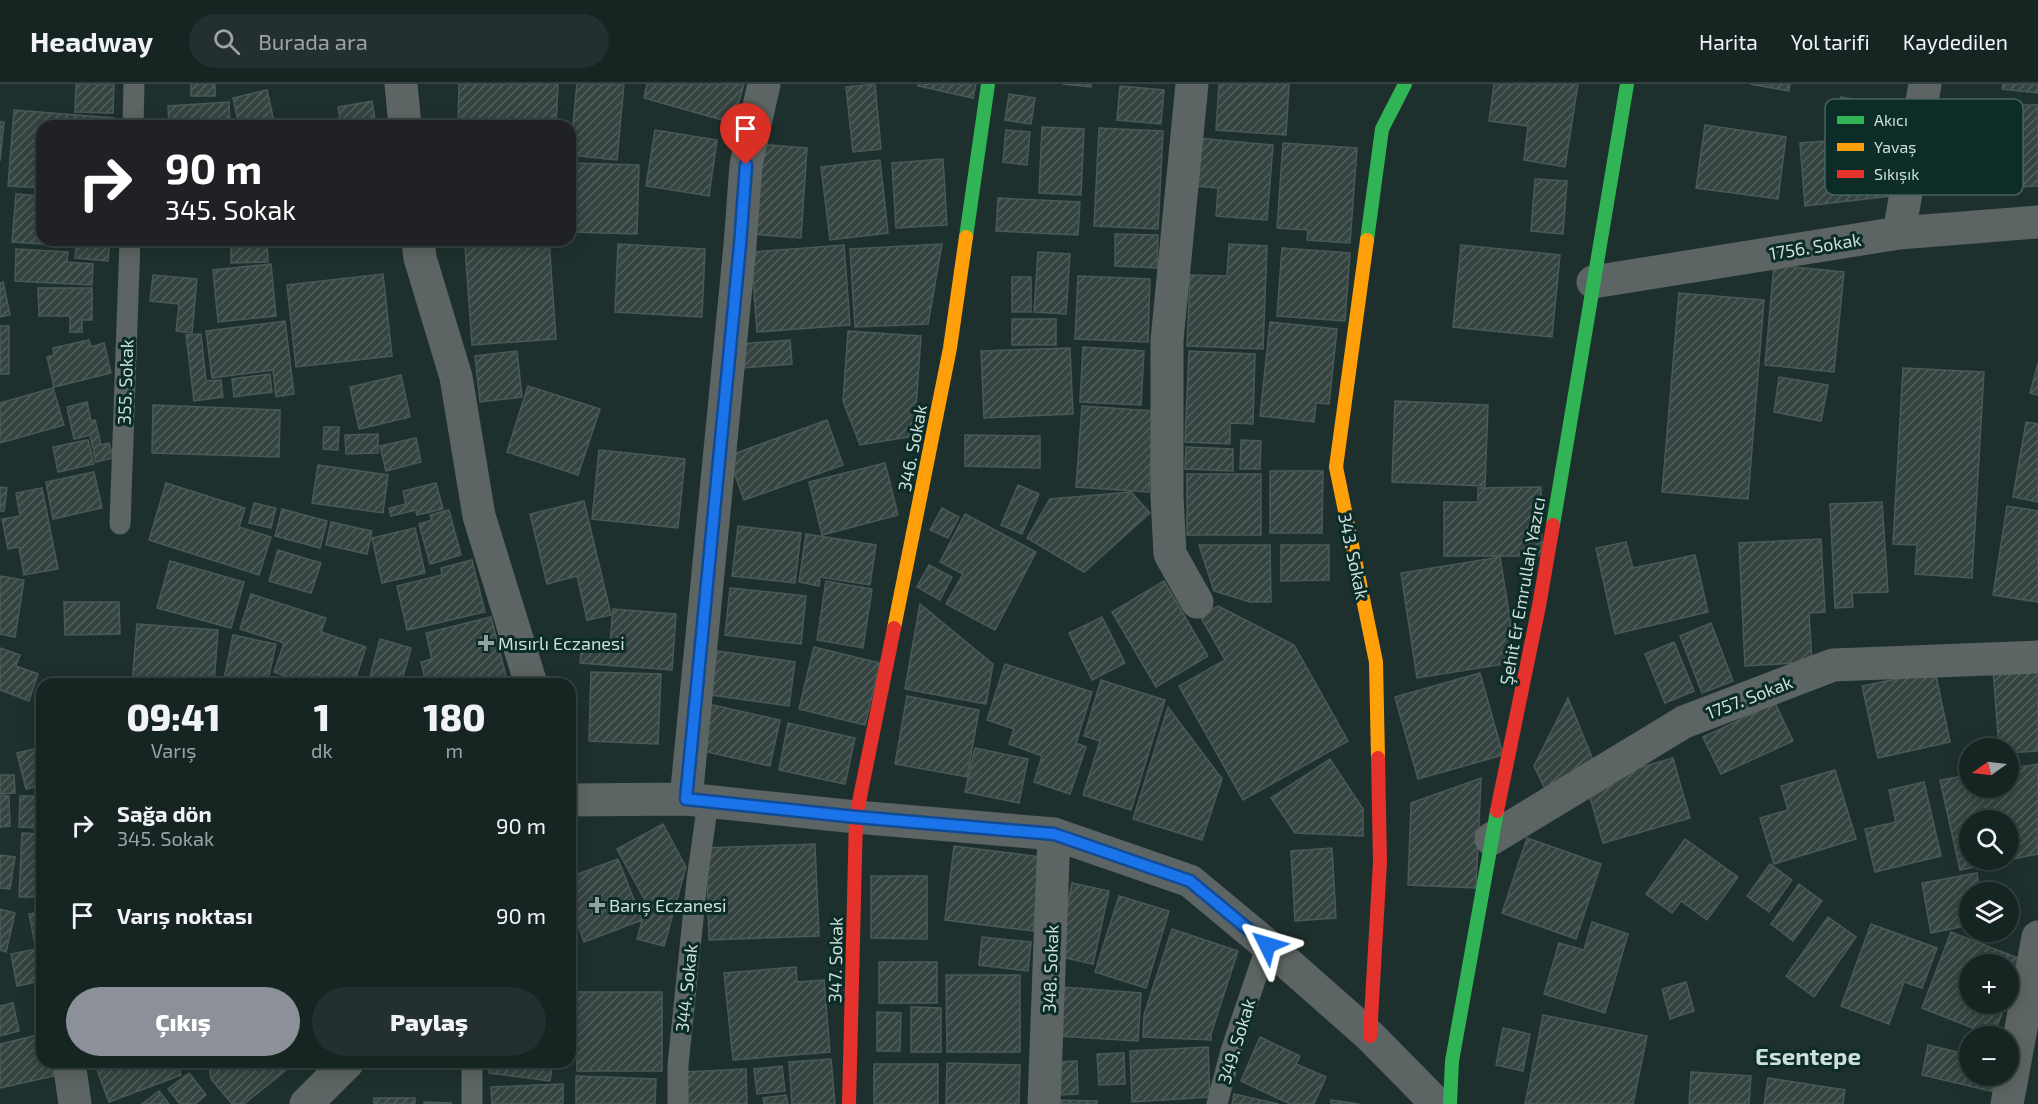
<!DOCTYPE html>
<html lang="tr">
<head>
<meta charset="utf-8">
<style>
  body { margin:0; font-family:"Exo 2",sans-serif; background:#23302f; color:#f1f3f6; height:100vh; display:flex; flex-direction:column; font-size:22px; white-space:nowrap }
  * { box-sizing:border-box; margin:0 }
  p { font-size:20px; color:#9ea4a5 }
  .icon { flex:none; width:33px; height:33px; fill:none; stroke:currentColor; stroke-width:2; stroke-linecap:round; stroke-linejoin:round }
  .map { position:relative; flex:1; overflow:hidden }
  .details { position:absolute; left:36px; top:594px; width:540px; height:390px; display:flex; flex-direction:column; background:#162422; border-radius:18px; box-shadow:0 3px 15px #0003,0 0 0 2px #354140 }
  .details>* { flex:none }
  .hud { position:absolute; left:36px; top:36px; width:540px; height:126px; border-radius:18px; box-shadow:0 3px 15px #0003,0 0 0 2px #354140; background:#202124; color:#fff; overflow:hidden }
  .needle { width:39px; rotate:256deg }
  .fabs { position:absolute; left:1959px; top:654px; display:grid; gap:12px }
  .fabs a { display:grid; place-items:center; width:60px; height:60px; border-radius:50%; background:#162422; box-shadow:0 3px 15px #0003,0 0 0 2px #354140; font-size:30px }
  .pin { position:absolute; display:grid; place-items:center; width:51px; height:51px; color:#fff; margin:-62px -26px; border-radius:50% 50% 50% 0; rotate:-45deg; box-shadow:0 0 6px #0007 }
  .pin .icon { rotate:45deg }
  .me { position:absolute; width:66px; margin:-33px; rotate:310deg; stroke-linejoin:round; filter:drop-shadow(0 0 4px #0008) }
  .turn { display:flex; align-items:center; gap:21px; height:126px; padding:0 30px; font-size:27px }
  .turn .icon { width:78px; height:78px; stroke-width:2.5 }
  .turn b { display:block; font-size:42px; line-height:51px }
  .eta { display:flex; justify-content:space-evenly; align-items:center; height:102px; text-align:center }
  .eta b { font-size:36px; font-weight:800; line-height:42px }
  .cta { display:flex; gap:12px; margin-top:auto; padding:12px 30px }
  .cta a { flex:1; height:69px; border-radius:36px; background:#8c9099; color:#fff; font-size:24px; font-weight:800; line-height:69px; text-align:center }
  .cta a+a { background:#23302f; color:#f1f3f6 }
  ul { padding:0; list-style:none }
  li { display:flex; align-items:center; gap:18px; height:90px; padding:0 30px }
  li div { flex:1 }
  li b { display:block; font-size:22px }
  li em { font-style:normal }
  header { display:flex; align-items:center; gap:36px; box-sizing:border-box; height:84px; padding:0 30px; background:#162422; border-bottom:2px solid #354140 }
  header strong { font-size:28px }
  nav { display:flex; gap:33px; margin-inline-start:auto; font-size:21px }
  .search { width:420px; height:54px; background:#23302f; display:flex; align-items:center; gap:15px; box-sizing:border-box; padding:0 21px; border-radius:33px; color:#9ea4a5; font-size:22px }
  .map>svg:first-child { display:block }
</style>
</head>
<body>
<header>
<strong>Headway</strong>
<div class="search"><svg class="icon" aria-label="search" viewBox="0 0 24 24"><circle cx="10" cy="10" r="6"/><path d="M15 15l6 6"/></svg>Burada ara</div>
<nav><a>Harita</a><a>Yol tarifi</a><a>Kaydedilen</a></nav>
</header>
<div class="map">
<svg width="2038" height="1020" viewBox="0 0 2038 1020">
  <defs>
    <pattern id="building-hatch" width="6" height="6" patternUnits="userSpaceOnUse" patternTransform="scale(1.5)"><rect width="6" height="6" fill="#364441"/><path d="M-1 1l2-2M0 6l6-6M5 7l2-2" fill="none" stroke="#525f5c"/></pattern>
  </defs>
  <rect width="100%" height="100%" fill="#1e302d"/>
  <path fill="url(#building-hatch)" stroke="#4a5956" stroke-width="1.5" fill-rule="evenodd" d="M76 0H114L113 29 75 28Z
    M191 0H215V12H191Z
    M459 0H558L556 42H458Z
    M577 0H624L617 76 570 71Z
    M647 0H744L733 39 644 14Z
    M875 0 881 65 853 68 846 3Z
    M918 0H976L973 14 918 2Z
    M1062 0H1091V3Z
    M1219 0H1289L1286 51 1216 46Z
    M1494 0H1578L1565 83 1524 76 1528 42 1489 37Z
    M1750 0H1790L1789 7Z
    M2003 0H2038V9L2002 5Z
    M1120 2 1164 6 1161 40 1117 36Z
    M267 6 275 42H239L233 14Z
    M1009 10 1035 14 1031 40 1005 36Z
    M1841 13 1904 25 1896 61 1892 112 1805 122 1800 59 1838 56Z
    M372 17 376 42H318L317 38 340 34 338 23Z
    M229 18 230 42H169L168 22Z
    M2009 21H2038V102L2010 103Z
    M14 26 114 34V42H42V104L8 102Z
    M0 38H4L0 77Z
    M1705 41 1786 53 1778 115 1696 104Z
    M1042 43 1084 45 1081 111 1039 109Z
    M1099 44 1163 47 1158 145 1094 142Z
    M655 46 717 56 709 112 646 102Z
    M1006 46 1030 48 1027 81 1003 78Z
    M1197 54 1273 61 1267 136 1216 132 1218 104 1194 102Z
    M1283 59 1357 64 1350 159 1307 156 1308 146 1277 144Z
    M757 60 807 64 801 154 750 150Z
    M943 75 947 141 896 144 892 79Z
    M880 76 888 149 830 156 821 83Z
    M570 79 639 81 637 150 570 148Z
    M1535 95 1567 97 1563 150 1531 147Z
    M16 110 42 112V156H73V162L12 158Z
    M998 114 1080 118 1078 151 996 147Z
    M1115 150 1158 151 1157 184 1115 182Z
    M77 156H110L108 177 75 174Z
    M231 156H267L268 178 231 179Z
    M549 156 556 255 472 261 465 162Z
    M618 160 705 165 702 233 615 228Z
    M942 160 928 240 855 243 850 165Z
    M1229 160 1267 162 1263 265 1187 262 1190 191 1227 192Z
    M844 161 850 241 757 248 751 168Z
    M1461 161 1560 171 1552 253 1453 243Z
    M1282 164 1350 169 1345 237 1277 232Z
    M16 165 68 168 67 178 93 180 92 201 15 197Z
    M1038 168 1070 170 1066 230 1034 228Z
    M271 180 276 232 218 238 213 186Z
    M1774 181 1844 188 1834 288 1765 281Z
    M383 190 392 272 296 283 287 201Z
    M153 191 197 195 192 249 176 247 179 220 150 217Z
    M1078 192 1150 195 1148 258 1075 255Z
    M1012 193H1031V228H1012Z
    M3 198 10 231 0 233V199Z
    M38 204H92V236H82V248H70V232H39Z
    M1679 209 1764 216 1748 415 1662 408Z
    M1012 235H1056V261H1012Z
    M285 237 294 310 276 313 273 286 212 294 206 247Z
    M1270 238 1337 245 1329 320 1316 319 1314 338 1260 332Z
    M0 242H9V290H0Z
    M848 247 921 252 914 352 860 361 843 317Z
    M201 250 206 297 221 296 223 313 194 317 186 251Z
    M89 256 91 263 104 259 111 289 54 303 47 273 54 271 53 264Z
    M790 256 792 280 742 284 740 260Z
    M1083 263 1144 267 1141 321 1080 318Z
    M1070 264 1073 330 984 334 981 267Z
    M517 267 522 313 480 318 475 272Z
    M1189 267 1255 270 1253 340 1230 339V360L1185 358Z
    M2038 279V311L2030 309Z
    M1903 284 1984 288 1972 494 1915 490 1917 461 1893 460Z
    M270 290 272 308 234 313 232 295Z
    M401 291 410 333 359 345 350 303Z
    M1779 293 1828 301 1821 337 1774 328Z
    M528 302 600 325 578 391 507 368Z
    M53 304 64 341 0 359V319Z
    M1395 317 1488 321 1485 402 1392 398Z
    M87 318 91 337 95 336 101 361 109 359 113 374 96 378 90 351 74 355 67 323Z
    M153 321 280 326 279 373 152 369Z
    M1082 322 1154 327 1149 408 1076 403Z
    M827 336 843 381 744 416 728 372Z
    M2026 338 2038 340V418L2013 413Z
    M324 343H339L338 366 323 365Z
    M378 350V369L346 370 345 351Z
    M965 351 1040 352V384L965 382Z
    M416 354 421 378 386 387 380 362Z
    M88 356 94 380 58 388 53 363Z
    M1241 356 1261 357 1260 385H1240Z
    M1186 363 1233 365V387L1185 385Z
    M599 366 685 375 678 444 592 435Z
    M885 379 898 431 822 451 809 398Z
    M318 381 388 391 383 429 312 419Z
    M1270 387H1323L1322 449H1270Z
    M94 388 102 424 53 435 46 398Z
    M1187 390H1261V451H1187Z
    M166 399 245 424 239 443 271 453 259 491 149 456Z
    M436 399 443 425 417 431 416 426 391 432 389 424 406 420 403 407Z
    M1018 401 1039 410 1022 450 1001 441Z
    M0 403 7 404 4 427H0Z
    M1541 403 1542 472H1444V418H1478V404Z
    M42 404 58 485 24 491 19 463 8 465 2 435 20 432 16 409Z
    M1131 408 1150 429 1084 488 1027 454 1050 415Z
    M584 417 611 531 587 536 577 492 547 500 530 430Z
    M1882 418 1888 508 1852 509 1853 523 1835 524 1830 420Z
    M254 419 276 424 271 444 249 439Z
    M2007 422 2038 427V518L1993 511Z
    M942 424 959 433 948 454 930 446Z
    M282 425 327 437 320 464 275 452Z
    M449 426 461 471 430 480 419 440 432 436 430 431Z
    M965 430 1036 468 995 546 946 520 963 490 940 478Z
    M331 438 372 447 367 470 326 461Z
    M738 442 801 449 795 499 732 492Z
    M415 444 425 489 382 499 372 454Z
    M806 450 876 461 870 501 820 493 819 502 799 498Z
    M1821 455 1825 528 1809 529 1812 578 1745 582 1739 459Z
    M1626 458 1633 484 1695 471 1708 528 1615 550 1596 464Z
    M1199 461H1270L1271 518H1250L1214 507Z
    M1281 461H1329V496L1281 497Z
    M278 466 321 479 311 509 269 497Z
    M1500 473 1517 578 1417 594 1401 489Z
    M472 476 485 528 407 546 397 502 442 491 441 484Z
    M170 477 244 498 231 544 157 524Z
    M929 481 952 493 940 516 917 503Z
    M0 492 24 496 15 553 0 550Z
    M826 497 872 505 863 564 817 556Z
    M1164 497 1208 572 1156 603 1112 528Z
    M730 504 806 512 801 560 725 551Z
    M251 510 326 534 321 548 366 563 354 600H345L314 590 311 600H309L274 588 284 559 240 545Z
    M64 518H119L120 550 65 551Z
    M920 520 993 580 986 620 905 605Z
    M1218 522 1294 561 1348 657 1243 716 1179 602 1225 576 1200 532Z
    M613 525 676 530 672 586 580 579 582 557 610 560Z
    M491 533 508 600H426L421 578 432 575 426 549Z
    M1102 533 1125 579 1092 596 1069 549Z
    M1711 539 1733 597 1702 609 1680 552Z
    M137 540 218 546 214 600H132Z
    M233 551 276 560 267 600H223Z
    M380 555 411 564 401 600H368Z
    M1674 558 1694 607 1665 619 1645 570Z
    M814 563 880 579 865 641 799 625Z
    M0 564 20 571 16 582 38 590 29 617 0 606Z
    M717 567 795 578 789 622 711 611Z
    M1005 580 1092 608 1076 659 1086 663 1070 710 1034 698 1042 672 1009 660 1014 645 987 636Z
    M2038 581V667L2008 669V664H1999L1993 585Z
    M1935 587 1950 658 1878 674 1862 602Z
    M591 588 661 590 658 660 589 657Z
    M1480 589 1503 671 1418 695 1395 613Z
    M1101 596 1165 616 1131 726 1083 711 1100 657 1084 652Z
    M907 612 979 626 967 693 895 680Z
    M1568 614 1597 686 1548 711 1534 682Z
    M1775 619 1793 657 1721 690 1703 653Z
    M708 620 780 636 770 682 698 666Z
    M1168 623 1222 695 1202 756 1133 735Z
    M788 639 855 654 845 700 779 686Z
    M42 663V701L26 705 17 669Z
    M975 664 1028 675 1019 719 965 708Z
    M1673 674 1690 734 1603 759 1586 699Z
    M1330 675 1363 725V752L1295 749 1271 714Z
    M2038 680V770L1960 786 1940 696 1970 691V704H2008V685ZM1970 736H2008V776H1970Z
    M1835 686 1856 755 1774 780 1760 734 1788 726 1781 702Z
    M0 691H14L15 709 0 710Z
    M1481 694 1476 804 1408 801 1411 719Z
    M1924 698 1941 772 1875 788 1865 745 1896 738 1889 706Z
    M0 712H9L10 742 0 743Z
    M20 712H42V744L19 743Z
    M663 740 686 783 664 862 637 855 647 820 617 765Z
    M22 749 42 750V813H19Z
    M1527 754 1601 780 1576 855 1502 829Z
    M1685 755 1738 793 1707 836 1681 817 1672 829 1646 810Z
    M815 760 819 852 709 856 706 764Z
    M954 762 1041 773 1033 847 945 836Z
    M1332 764 1336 834 1295 837 1291 767Z
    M0 771 15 773 10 805 0 804Z
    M618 775 642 836 584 858 570 819V793Z
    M1770 780 1792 796 1769 828 1747 812Z
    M1977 789 1980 808H1970V841L1931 849 1922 799Z
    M871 792H927V855L871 854Z
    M1072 799 1109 807 1093 880 1057 872Z
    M1799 800 1822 817 1793 857 1771 840Z
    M1119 812 1169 827 1146 904 1095 888Z
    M0 825 15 829 6 868 0 866Z
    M42 827V897L17 902 11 870 36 865 29 830Z
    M1828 833 1856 853 1814 913 1786 892Z
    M1592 838 1628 850 1605 929 1544 910 1559 859 1584 866Z
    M1871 840 1937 864 1922 904 1904 898 1889 940 1841 922Z
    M1172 845 1238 867 1211 950V956L1143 953 1144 931Z
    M1951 848 2023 876 2008 913V880H1970V920H2006L1993 952 1922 924Z
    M982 853 1031 858 1028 887 979 881Z
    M879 878H937V919H879Z
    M796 883 797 898 824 896 830 968 733 976 724 889Z
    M946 891H1020V968H947Z
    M1686 898 1694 927 1670 935 1662 905Z
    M1062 903 1141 909 1138 957 1058 952Z
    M577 908H662V987H577Z
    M13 919 19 947 0 952V922Z
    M911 923 941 924V968H911Z
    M877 928 901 929 900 967H877Z
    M1543 931 1647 952 1633 1020H1525Z
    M1503 944 1530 950 1523 987 1496 981Z
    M42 950V978H50L54 992 0 1004V960Z
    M1260 953 1300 972 1296 980 1326 993 1314 1020H1290L1241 997Z
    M1928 961 1970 971V992H1999L1995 1008 1922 991Z
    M1208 963 1210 1013 1132 1018 1130 967Z
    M1124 969 1125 1000 1099 1001 1097 970Z
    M831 975 835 1020H792L789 978Z
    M1077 977 1078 1010 1057 1011 1054 978Z
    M94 978H177L181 991 109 1018Z
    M208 978H296L244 1020H232L211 995Z
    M425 978H452L451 983 424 980Z
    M490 978H553L550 997 489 989Z
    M947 979 1020 981 1019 1020H946Z
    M874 980H938V1020H874Z
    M782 982 785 1007 757 1010 754 985Z
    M746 985 747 1020H685L684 988Z
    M1691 988 1751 992 1749 1020H1689Z
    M189 989 206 1011 195 1020H180L168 1005Z
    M576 992 656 995 655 1020H576Z
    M1768 994 1845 1006 1843 1020H1764Z
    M563 1000V1020H492L491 1003Z
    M159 1007 169 1020H142Z
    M1234 1010 1279 1020H1232Z
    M786 1011 788 1020H764L763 1014Z
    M374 1014H415V1020H374Z
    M1052 1016 1097 1017V1020H1052Z
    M1331 1016 1359 1020H1331Z
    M424 1018 451 1019V1020H424Z"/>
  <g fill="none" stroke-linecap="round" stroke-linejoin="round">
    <path stroke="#5c6563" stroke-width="21" d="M133 42 134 0
      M120 440 130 156
      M472 978V1020
      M678 1020V981L697 796 708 718
      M1217 1020 1231 967 1267 861"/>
    <path stroke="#5c6563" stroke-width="33" d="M401 0 405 42
      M1192 0 1167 256V412L1170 470 1197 518
      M1899 149 1925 0
      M418 156 420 174 456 293 479 432 531 600
      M1593 198 1899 149 2038 138
      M686 715 740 161 746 81 764 0
      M570 716 686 715 856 733 1054 750 1190 797 1267 861 1370 952 1437 1020
      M1491 755 1684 638 1833 581 2038 573
      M69 978 75 1020
      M306 1020 348 978
      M1044 1020 1054 750
      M2007 1020 2038 853"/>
    <path stroke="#30b455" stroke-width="14" d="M966 153 988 0
      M1367 156 1382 45 1405 0
      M1553 441 1627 0
      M1450 1020 1452 977 1497 727"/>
    <path stroke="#ff9f0a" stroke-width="14" d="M1367 156 1336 383 1376 578 1378 674
      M894 544 950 264 966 153"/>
    <path stroke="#e5322d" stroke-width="14" d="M1497 727 1539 522 1553 441
      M1370 952 1380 778 1378 674
      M849 1020 856 733 894 544"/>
  </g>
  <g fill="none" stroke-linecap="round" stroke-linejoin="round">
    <g stroke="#114b97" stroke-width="15">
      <path id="route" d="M746 81 740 161 686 715 856 733 1054 750 1190 797 1267 861"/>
    </g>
    <use href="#route" stroke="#1a73e8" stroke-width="10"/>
  </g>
  <g fill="#90a29e" stroke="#0c2c27" stroke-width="2">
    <path d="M483 550h6v6h6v6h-6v6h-6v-6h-6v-6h6z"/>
    <path d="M594 812h6v6h6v6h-6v6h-6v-6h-6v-6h6z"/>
  </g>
  <g text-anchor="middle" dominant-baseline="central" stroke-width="6" stroke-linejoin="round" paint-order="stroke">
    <g font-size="18" fill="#cedfdb" stroke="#0c2c27">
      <text transform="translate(1815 162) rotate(-9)">1756. Sokak</text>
      <text transform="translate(125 298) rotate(-88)">355. Sokak</text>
      <text transform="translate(912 364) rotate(-79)">346. Sokak</text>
      <text transform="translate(1354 472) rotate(78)">343. Sokak</text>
      <text transform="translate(1522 507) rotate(-80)">Şehit Er Emrullah Yazıcı</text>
      <text transform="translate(1749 613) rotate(-21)">1757. Sokak</text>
      <text transform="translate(835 876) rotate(-89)">347. Sokak</text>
      <text transform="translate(1050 885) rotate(-88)">348. Sokak</text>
      <text transform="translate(686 904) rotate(-84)">344. Sokak</text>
      <text transform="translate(1236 957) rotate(-73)">349. Sokak</text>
    </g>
    <g font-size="18" fill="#cedfdb" stroke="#0c2c27" text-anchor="start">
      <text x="498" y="559">Mısırlı Eczanesi</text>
      <text x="609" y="821">Barış Eczanesi</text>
    </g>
    <g font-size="24" font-weight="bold" fill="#cedfdb" stroke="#0c2c27">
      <text x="1808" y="971">Esentepe</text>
    </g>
  </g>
  <rect x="1825" y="15" width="198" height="96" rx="9" fill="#0c2c27" stroke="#46625d" stroke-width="1.5"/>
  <rect x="1837" y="32" width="27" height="8" fill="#30b455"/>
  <rect x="1837" y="59" width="27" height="8" fill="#ff9f0a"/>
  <rect x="1837" y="86" width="27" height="8" fill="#e5322d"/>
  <g font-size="16" fill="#cedfdb">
    <text x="1874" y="42">Akıcı</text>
    <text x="1874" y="69">Yavaş</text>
    <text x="1874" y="96">Sıkışık</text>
  </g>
</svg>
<div class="fabs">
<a><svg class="needle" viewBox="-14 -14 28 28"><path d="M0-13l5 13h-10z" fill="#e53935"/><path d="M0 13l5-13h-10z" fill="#9ea4a5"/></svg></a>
<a><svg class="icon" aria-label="search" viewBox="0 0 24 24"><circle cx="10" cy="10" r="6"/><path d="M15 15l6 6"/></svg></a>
<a><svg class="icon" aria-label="layers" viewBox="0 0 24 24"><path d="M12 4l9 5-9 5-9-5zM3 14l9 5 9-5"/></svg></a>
<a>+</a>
<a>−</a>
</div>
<div class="pin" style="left:746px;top:81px;background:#d93025"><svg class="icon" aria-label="arrive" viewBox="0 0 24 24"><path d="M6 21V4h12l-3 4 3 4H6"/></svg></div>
<svg class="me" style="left:1267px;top:861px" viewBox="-20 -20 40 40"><path d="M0-17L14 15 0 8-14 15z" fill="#1a73e8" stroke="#fff" stroke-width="4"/></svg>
<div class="hud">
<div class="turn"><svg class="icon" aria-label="right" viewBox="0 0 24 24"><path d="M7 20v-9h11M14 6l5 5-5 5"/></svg><div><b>90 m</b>345. Sokak</div></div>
</div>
<section class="details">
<div class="eta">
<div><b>09:41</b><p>Varış</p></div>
<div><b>1</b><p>dk</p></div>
<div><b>180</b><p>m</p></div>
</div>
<ul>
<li><svg class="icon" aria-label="right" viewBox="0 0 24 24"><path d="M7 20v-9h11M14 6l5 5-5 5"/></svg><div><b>Sağa dön</b><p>345. Sokak</p></div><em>90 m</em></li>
<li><svg class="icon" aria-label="arrive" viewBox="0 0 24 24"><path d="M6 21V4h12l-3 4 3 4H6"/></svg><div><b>Varış noktası</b></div><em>90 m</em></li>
</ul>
<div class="cta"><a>Çıkış</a><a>Paylaş</a></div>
</section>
</div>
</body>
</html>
